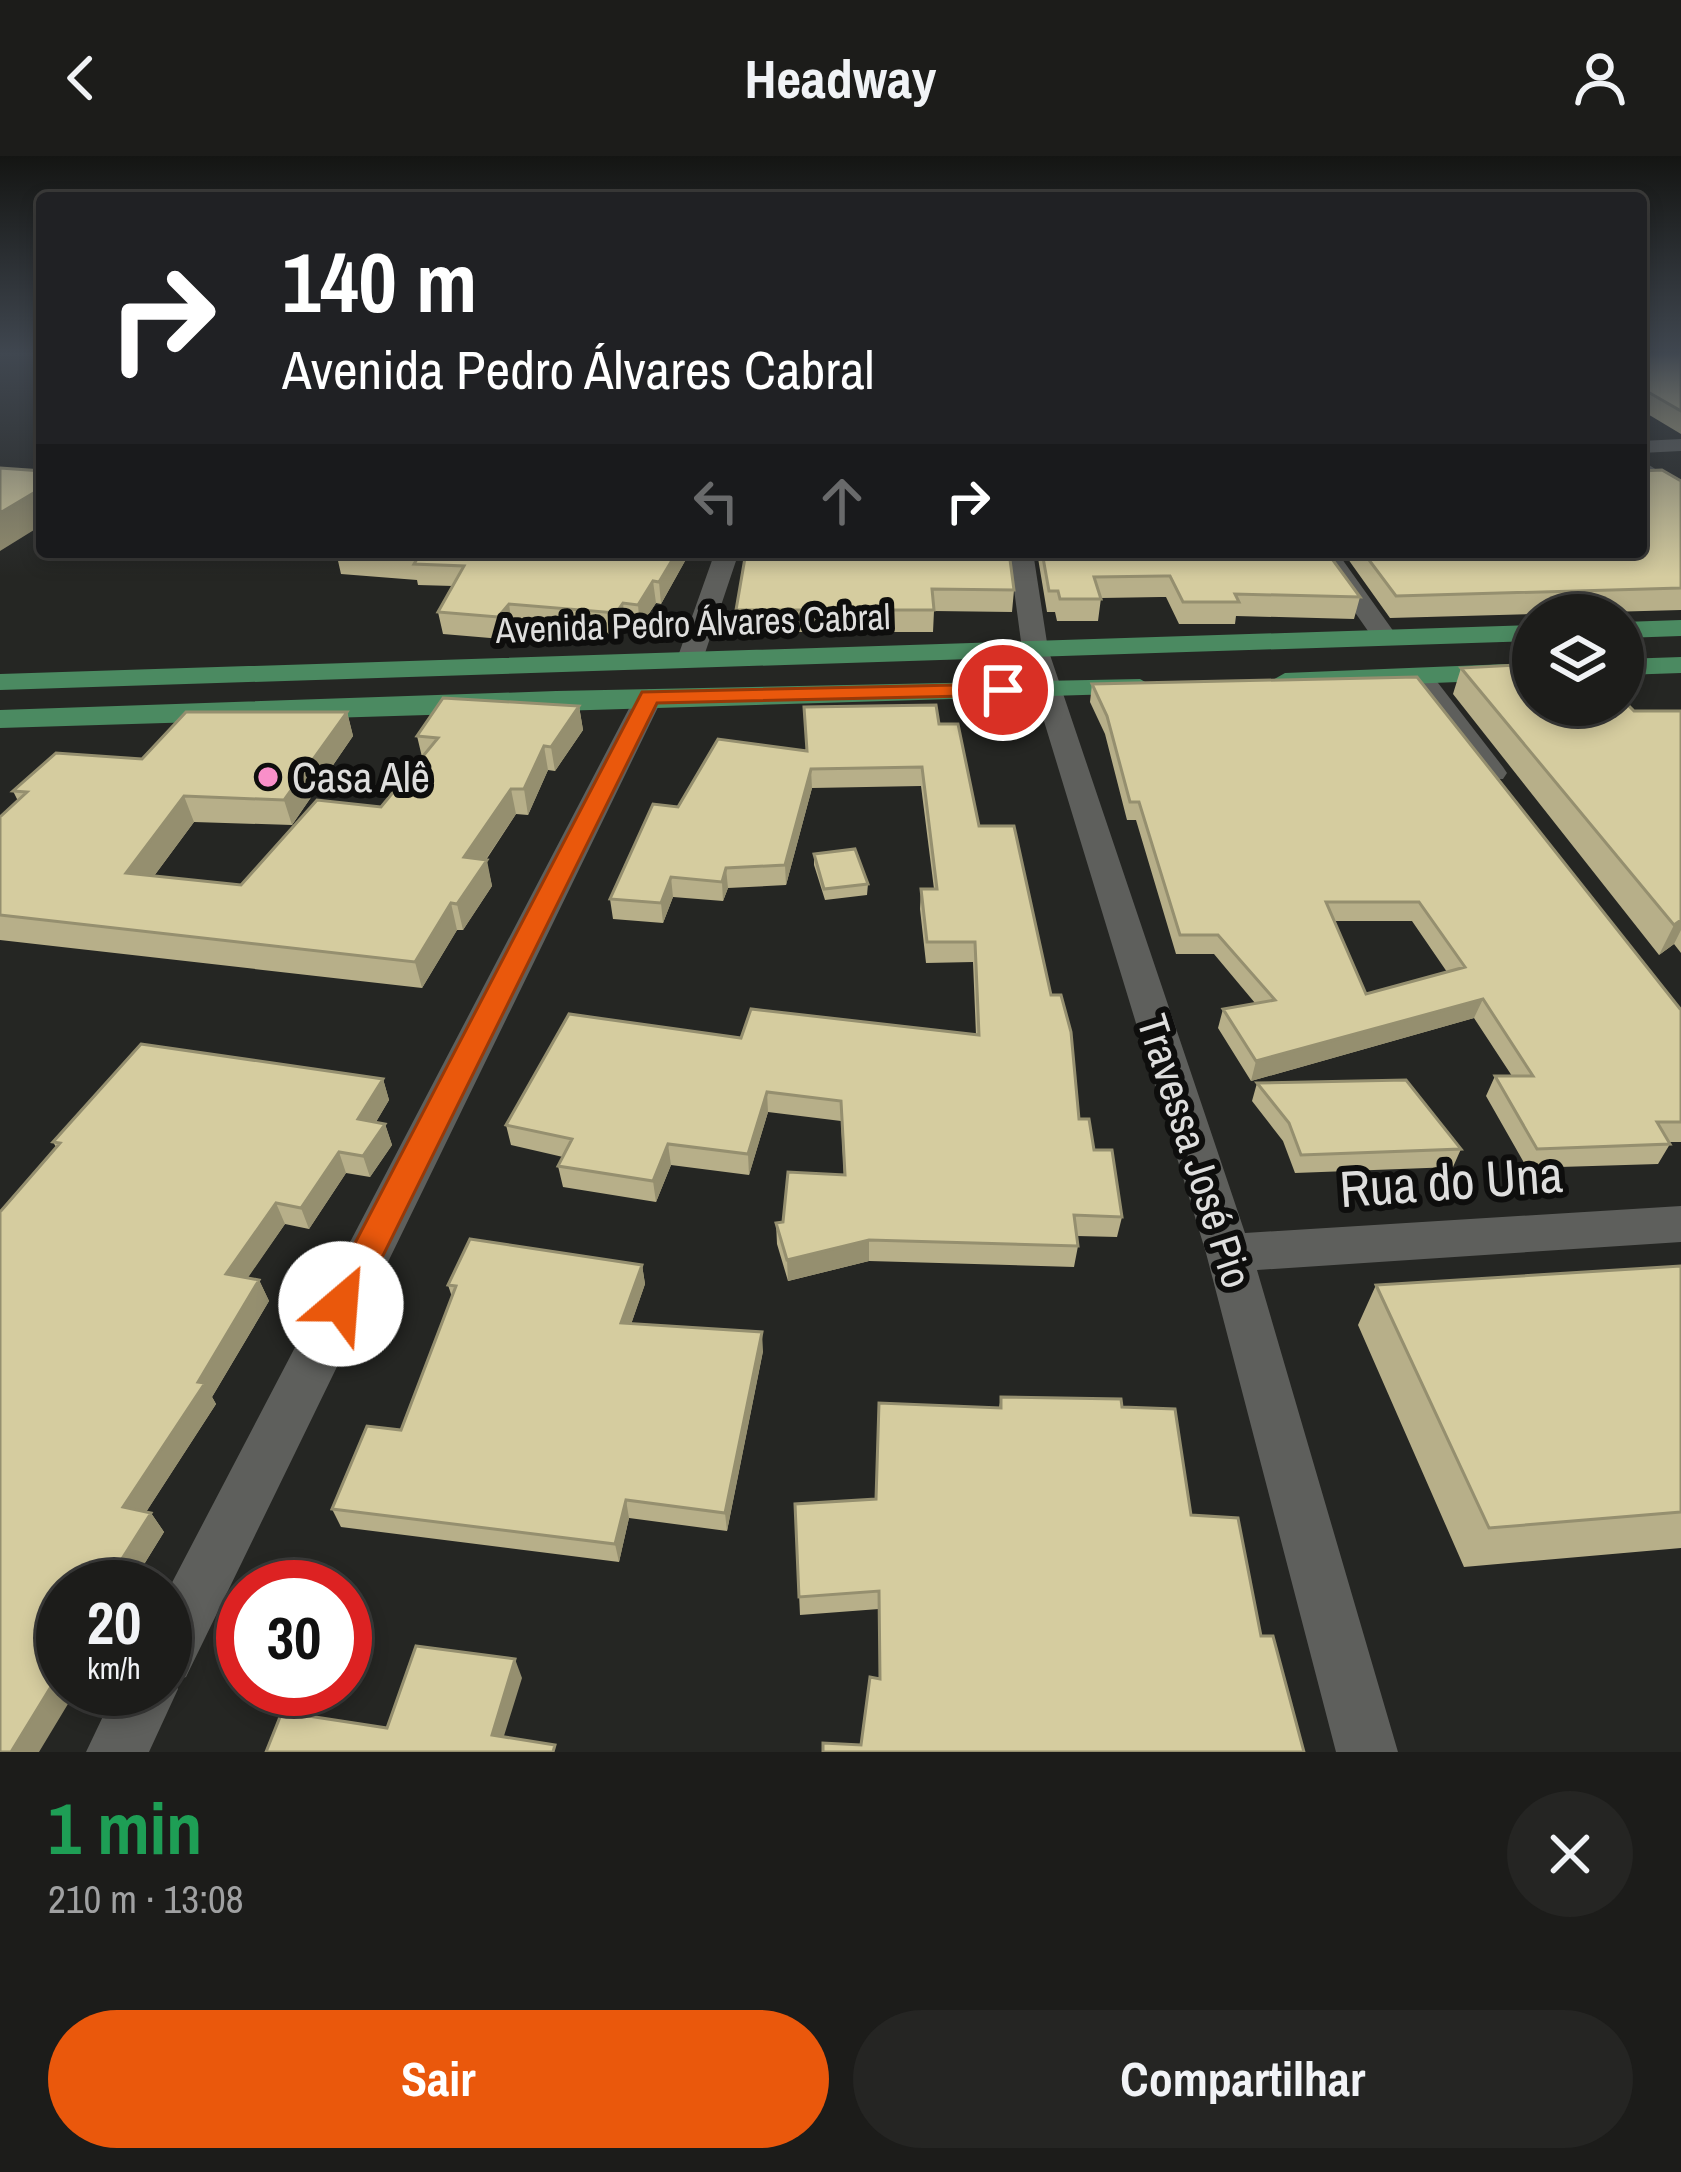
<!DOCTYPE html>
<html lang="pt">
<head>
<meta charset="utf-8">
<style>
  body { margin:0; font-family:"Archivo Narrow",sans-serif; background:#252523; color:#f1f3f6; height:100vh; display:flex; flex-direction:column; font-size:45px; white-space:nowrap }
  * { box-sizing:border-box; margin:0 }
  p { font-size:39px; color:#a0a1a2 }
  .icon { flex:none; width:66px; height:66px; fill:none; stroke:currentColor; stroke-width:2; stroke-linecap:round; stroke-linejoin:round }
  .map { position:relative; height:1596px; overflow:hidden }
  .side { display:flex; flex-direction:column; background:#1c1c1a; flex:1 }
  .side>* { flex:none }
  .top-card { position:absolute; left:36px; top:36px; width:1611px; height:366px; border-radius:12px; box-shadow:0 6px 18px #0003,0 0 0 3px #3a3a39; background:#202124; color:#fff; overflow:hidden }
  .tools { position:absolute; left:1512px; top:438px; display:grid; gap:24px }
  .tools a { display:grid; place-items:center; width:132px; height:132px; border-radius:50%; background:#1c1c1a; box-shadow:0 6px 18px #0003,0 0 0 3px #3a3a39; font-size:60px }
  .speed { position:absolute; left:36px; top:1404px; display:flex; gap:24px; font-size:60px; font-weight:700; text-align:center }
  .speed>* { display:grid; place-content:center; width:156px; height:156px; border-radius:50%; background:#1c1c1a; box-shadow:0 6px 18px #0003,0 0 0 3px #3a3a39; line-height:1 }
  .speed small { font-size:30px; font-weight:400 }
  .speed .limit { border:18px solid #d22; background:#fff; color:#111 }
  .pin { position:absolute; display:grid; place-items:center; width:102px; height:102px; color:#fff; margin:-51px; border:6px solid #fff; border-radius:50%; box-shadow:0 3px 12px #0007 }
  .me { position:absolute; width:132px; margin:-66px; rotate:27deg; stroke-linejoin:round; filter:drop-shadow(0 0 9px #0008) }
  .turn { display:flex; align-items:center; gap:42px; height:252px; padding:0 48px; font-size:54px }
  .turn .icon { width:156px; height:156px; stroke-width:2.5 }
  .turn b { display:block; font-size:84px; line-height:102px }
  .lanes { display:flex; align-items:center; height:114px; padding:0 48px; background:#0003; justify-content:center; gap:60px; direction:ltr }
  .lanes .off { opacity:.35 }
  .round { display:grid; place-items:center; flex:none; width:126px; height:126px; border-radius:63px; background:#252523 }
  .overview { display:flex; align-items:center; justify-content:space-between; height:204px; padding:0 48px }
  h1 { font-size:72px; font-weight:700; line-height:90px; color:#1e9e55 }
  .button { display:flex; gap:24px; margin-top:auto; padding:24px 48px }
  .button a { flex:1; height:138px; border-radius:72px; background:#ea580c; color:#fff; font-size:48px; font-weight:700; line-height:138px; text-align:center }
  .button a+a { background:#252523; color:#f1f3f6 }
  header { display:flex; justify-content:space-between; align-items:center; height:156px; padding:0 48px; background:#1c1c1a; font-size:54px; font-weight:700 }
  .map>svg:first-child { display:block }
</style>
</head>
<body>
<header><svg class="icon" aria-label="back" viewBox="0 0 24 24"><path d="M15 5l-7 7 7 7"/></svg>Headway<svg class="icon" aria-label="person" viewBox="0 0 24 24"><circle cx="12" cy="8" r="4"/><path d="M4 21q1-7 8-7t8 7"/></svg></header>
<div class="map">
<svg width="1681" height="1596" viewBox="0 0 1681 1596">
  <rect width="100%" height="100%" fill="#252623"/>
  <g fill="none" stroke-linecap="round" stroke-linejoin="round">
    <path fill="#5e5f5c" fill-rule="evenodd" d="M1681 283V295L1641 297V285Z
      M1641 304 1681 329V345L1641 320Z
      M715 396H739L703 503 699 509H681L677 503Z
      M1009 396H1033L1048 493 1245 1077 1681 1050V1086L1257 1114 1398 1596H1336L1206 1097 1022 493Z
      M1313 396H1337L1399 483 1395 488H1377Z
      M1418 512 1428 514 1503 611 1507 617 1503 623H1481L1404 520Z
      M649 533 663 541 186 1521 175 1525 178 1533 149 1596H86L116 1533H165V1440L635 541Z"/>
    <path fill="#4b8a61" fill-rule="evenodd" d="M1681 464V480L1623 482V466Z
      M1533 469V485L0 534V518Z
      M1681 501V517L1623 519V503Z
      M1533 507V523L1285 533 1271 525 1285 517Z
      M1140 523 1154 531 1150 537 0 572V554L556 535Z"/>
  </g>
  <path fill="#b7af89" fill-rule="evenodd" d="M1641 198H1681V278L1641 254Z
    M1681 325V454L1390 462 1343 396H1641Z
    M336 396H690L661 448 656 447 640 471 625 469 618 479 512 470 502 483 443 478 438 456 453 430 418 429 417 424 341 418Z
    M746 396 1014 434 1012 456 934 455 933 476H737L736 454Z
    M1037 396H1327L1360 441 1354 463 1236 460 1235 468H1179L1166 441H1161L1101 442 1098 465H1057L1055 456H1047Z
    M1461 512 1634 555H1681V797L1674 788 1659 799 1453 538Z
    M1092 528 1681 854V986H1669L1670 988 1658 1008 1527 1012 1486 940 1495 920H1512L1474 862 1251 925 1218 872 1223 853 1255 847 1214 798H1176L1136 664H1127L1105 578 1090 546ZM1335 765H1412L1447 816 1366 838Z
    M579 550 583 574 555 615 548 614 528 659 516 658 486 704 492 730 463 774H457L422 832 0 784V661L18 645 13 635 347 556 353 580 292 669 194 666 154 720 241 729 381 651 422 601 417 580Z
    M939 568 979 670 1079 963 1122 1061 1117 1081 1077 1080 1078 1090 1074 1111 869 1105 788 1125 777 1088 776 1067 783 1066 844 1019 841 965 768 956 749 1019 671 1009 656 1046 563 1031 558 1010 563 1001 511 989 506 969 741 882 976 879 973 806 926 807 920 753 921 733H934L921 630 812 632 786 729 728 732 723 745 673 741 663 767 613 763 610 743 678 651 806 595Z
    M814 698 868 728 867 739 825 744 814 709Z
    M383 923 389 944 376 966 385 968 392 989 370 1021 346 1017 309 1073 285 1068 247 1122 259 1124 269 1145 212 1241 216 1248 146 1356 151 1357 164 1376 130 1431H63L56 991 53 986Z
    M1257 927 1461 993 1453 1011 1295 1017 1283 985 1252 945Z
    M642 1109 645 1128 631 1168 763 1195 727 1375 629 1362 619 1406 341 1371 332 1353 401 1274 452 1141 448 1129Z
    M1681 1110V1392L1464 1411 1358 1169 1376 1129Z
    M1001 1241 1121 1243 861 1589 879 1523V1453L800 1459 795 1348 876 1343 999 1252Z"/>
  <path fill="#958f6f" d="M42 332V369L0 395V357Z
    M677 396H690L661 448 659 426Z
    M653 425 656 447 640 471 638 449Z
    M623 447 625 469 618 479 616 457Z
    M509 448 512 470 502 483 498 461Z
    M579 550 583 574 555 615 551 591Z
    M347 556 353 580 292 669 284 644Z
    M544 590 548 614 528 659 524 633Z
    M811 613 812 632 786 729 785 709Z
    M511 633 516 658 470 727 464 701Z
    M184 640 194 666 137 743 126 717Z
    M487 704 492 730 463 774 457 748Z
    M726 712 728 732 723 745 722 726Z
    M671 721 673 741 663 767 661 747Z
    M451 747 457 774 422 832 415 806Z
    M1681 764V774L1674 788 1659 799 1674 769Z
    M1483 843 1474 862 1251 925 1256 905Z
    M383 923 389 944 365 984 358 963Z
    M767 936 768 956 749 1019 748 998Z
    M385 968 392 989 370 1021 363 1000Z
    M668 988 671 1009 656 1046 653 1025Z
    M339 996 346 1017 309 1073 301 1052Z
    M276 1047 285 1068 236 1139 226 1118Z
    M869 1084V1105L788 1125 787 1104Z
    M642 1109 645 1128 625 1186 621 1167Z
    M259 1124 269 1145 212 1241 216 1248 137 1370 123 1351Z
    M762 1176 763 1195 727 1375 725 1357Z
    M626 1344 629 1362 619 1406 615 1388Z
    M151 1357 164 1376 130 1431H112L108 1425Z
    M515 1503 522 1522 499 1596 492 1579Z
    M63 1511V1533H77L39 1596H11Z"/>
  <path fill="#d5cc9f" stroke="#958f6f" stroke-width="3" fill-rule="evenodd" d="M1641 198H1681V255L1641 232Z
    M0 312 42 315V332L0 357Z
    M1662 314 1681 325V432L1396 440 1363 396H1641V315Z
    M336 396H677L659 426 653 425 638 449 623 447 616 457 509 448 498 461 438 456 464 410 414 408 417 403Z
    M746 396H1009L1014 434 932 433 934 454H736Z
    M1042 396H1327L1360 441 1235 438 1239 446H1183L1170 420H1165L1094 421 1101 443H1060L1058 435H1049Z
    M1533 508V549H1623V544L1634 555H1681V764L1674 769 1461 512Z
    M1417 521 1681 854V966H1657L1670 988 1537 993 1495 920H1533L1483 843 1256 905 1223 853 1275 844 1218 779H1180L1139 646H1130L1107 560 1092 528ZM1326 746H1419L1465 811 1366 838Z
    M443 542 579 550 551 591 544 590 524 633H511L464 701 487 704 457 748 451 747 415 806 0 759V661L27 636 13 635 56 597 142 603 186 556H347L284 644 184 640 126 717 241 729 317 644 381 651 438 582 417 580Z
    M936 549 939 568H958L979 670H1014L1051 839H1061L1071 876 1079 963H1089L1094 994H1112L1122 1061 1074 1059 1078 1090 869 1084 787 1104 776 1067 783 1066 788 1016 845 1019 841 945 767 936 748 998 668 988 653 1025 558 1010 572 983 506 969 569 858 741 882 751 853 979 879 975 786H927L921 733H937L922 611 811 613 785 709 726 712 722 726 671 721 661 747 610 743 653 648 678 651 718 583 807 595 804 551Z
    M855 693 868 728 824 733 814 698Z
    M141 888 383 923 358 963 385 968 363 1000 339 996 301 1052 276 1047 226 1118 259 1124 198 1226 205 1227 123 1351 151 1357 108 1425 114 1427 112 1431H63V1511L11 1596H0V1056L60 987 53 986Z
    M1406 924 1461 993 1301 999 1289 967 1257 927Z
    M470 1083 642 1109 621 1167 762 1176 725 1357 626 1344 615 1388 332 1353 367 1270 401 1274 456 1130 448 1129Z
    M1681 1110V1356L1489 1372 1376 1129Z
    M1001 1241 1121 1243 1122 1251 1175 1253 1191 1359 1238 1362 1261 1480H1273L1304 1596H823V1587L861 1589 870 1521 880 1523 879 1435 799 1441 795 1348 876 1343 879 1247 1001 1252Z
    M416 1490 515 1503 492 1579 555 1589 553 1596H266L282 1556 387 1572Z"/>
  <linearGradient id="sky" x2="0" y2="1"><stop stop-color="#141513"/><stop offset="0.47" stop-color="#404750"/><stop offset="1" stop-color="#404750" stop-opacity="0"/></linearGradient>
  <rect width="1681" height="421" fill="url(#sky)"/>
  <path fill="#ea580c" stroke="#983908" stroke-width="3" d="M1003 528 1010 530V539L657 547 354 1158 341 1163 329 1158 323 1148 329 1137 642 536Z"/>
  <circle fill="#f98fc9" stroke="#0e0e0d" stroke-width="4.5" cx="268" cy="621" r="12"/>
  <g text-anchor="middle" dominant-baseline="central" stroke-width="12" stroke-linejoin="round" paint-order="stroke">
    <g font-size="36" fill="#dededd" stroke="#0e0e0d">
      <text transform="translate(693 467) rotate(-2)">Avenida Pedro Álvares Cabral</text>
    </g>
    <g font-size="42" fill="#dededd" stroke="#0e0e0d" text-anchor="start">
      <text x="292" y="621">Casa Alê</text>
    </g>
    <g font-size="42" fill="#dededd" stroke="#0e0e0d">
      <text transform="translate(1195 995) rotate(72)">Travessa José Pio</text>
    </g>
    <g font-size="51" fill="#dededd" stroke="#0e0e0d">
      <text transform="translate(1451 1025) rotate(-4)">Rua do Una</text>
    </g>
  </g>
</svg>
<div class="tools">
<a><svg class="icon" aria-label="layers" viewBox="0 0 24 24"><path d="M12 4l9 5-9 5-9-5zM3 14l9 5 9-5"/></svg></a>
</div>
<div class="speed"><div>20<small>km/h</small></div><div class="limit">30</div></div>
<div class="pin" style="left:1003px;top:534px;background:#d93025"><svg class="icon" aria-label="arrive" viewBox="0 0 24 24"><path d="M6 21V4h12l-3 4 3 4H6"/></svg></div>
<svg class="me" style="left:341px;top:1148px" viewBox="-20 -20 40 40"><circle r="19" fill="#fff"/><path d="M0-13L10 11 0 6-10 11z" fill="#ea580c"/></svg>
<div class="top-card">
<div class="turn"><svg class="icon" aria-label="right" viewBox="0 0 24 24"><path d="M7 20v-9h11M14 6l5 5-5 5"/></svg><div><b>140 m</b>Avenida Pedro Álvares Cabral</div></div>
<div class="lanes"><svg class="icon off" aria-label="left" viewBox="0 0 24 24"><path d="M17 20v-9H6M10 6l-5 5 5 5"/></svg><svg class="icon off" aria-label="ahead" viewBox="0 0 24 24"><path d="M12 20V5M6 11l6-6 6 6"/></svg><svg class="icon" aria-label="right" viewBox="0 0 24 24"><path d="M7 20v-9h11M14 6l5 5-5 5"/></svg></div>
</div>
</div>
<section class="side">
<div class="overview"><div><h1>1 min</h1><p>210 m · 13:08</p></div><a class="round"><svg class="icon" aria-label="close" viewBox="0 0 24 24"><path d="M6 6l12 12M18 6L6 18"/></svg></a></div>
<div class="button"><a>Sair</a><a>Compartilhar</a></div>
</section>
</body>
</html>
